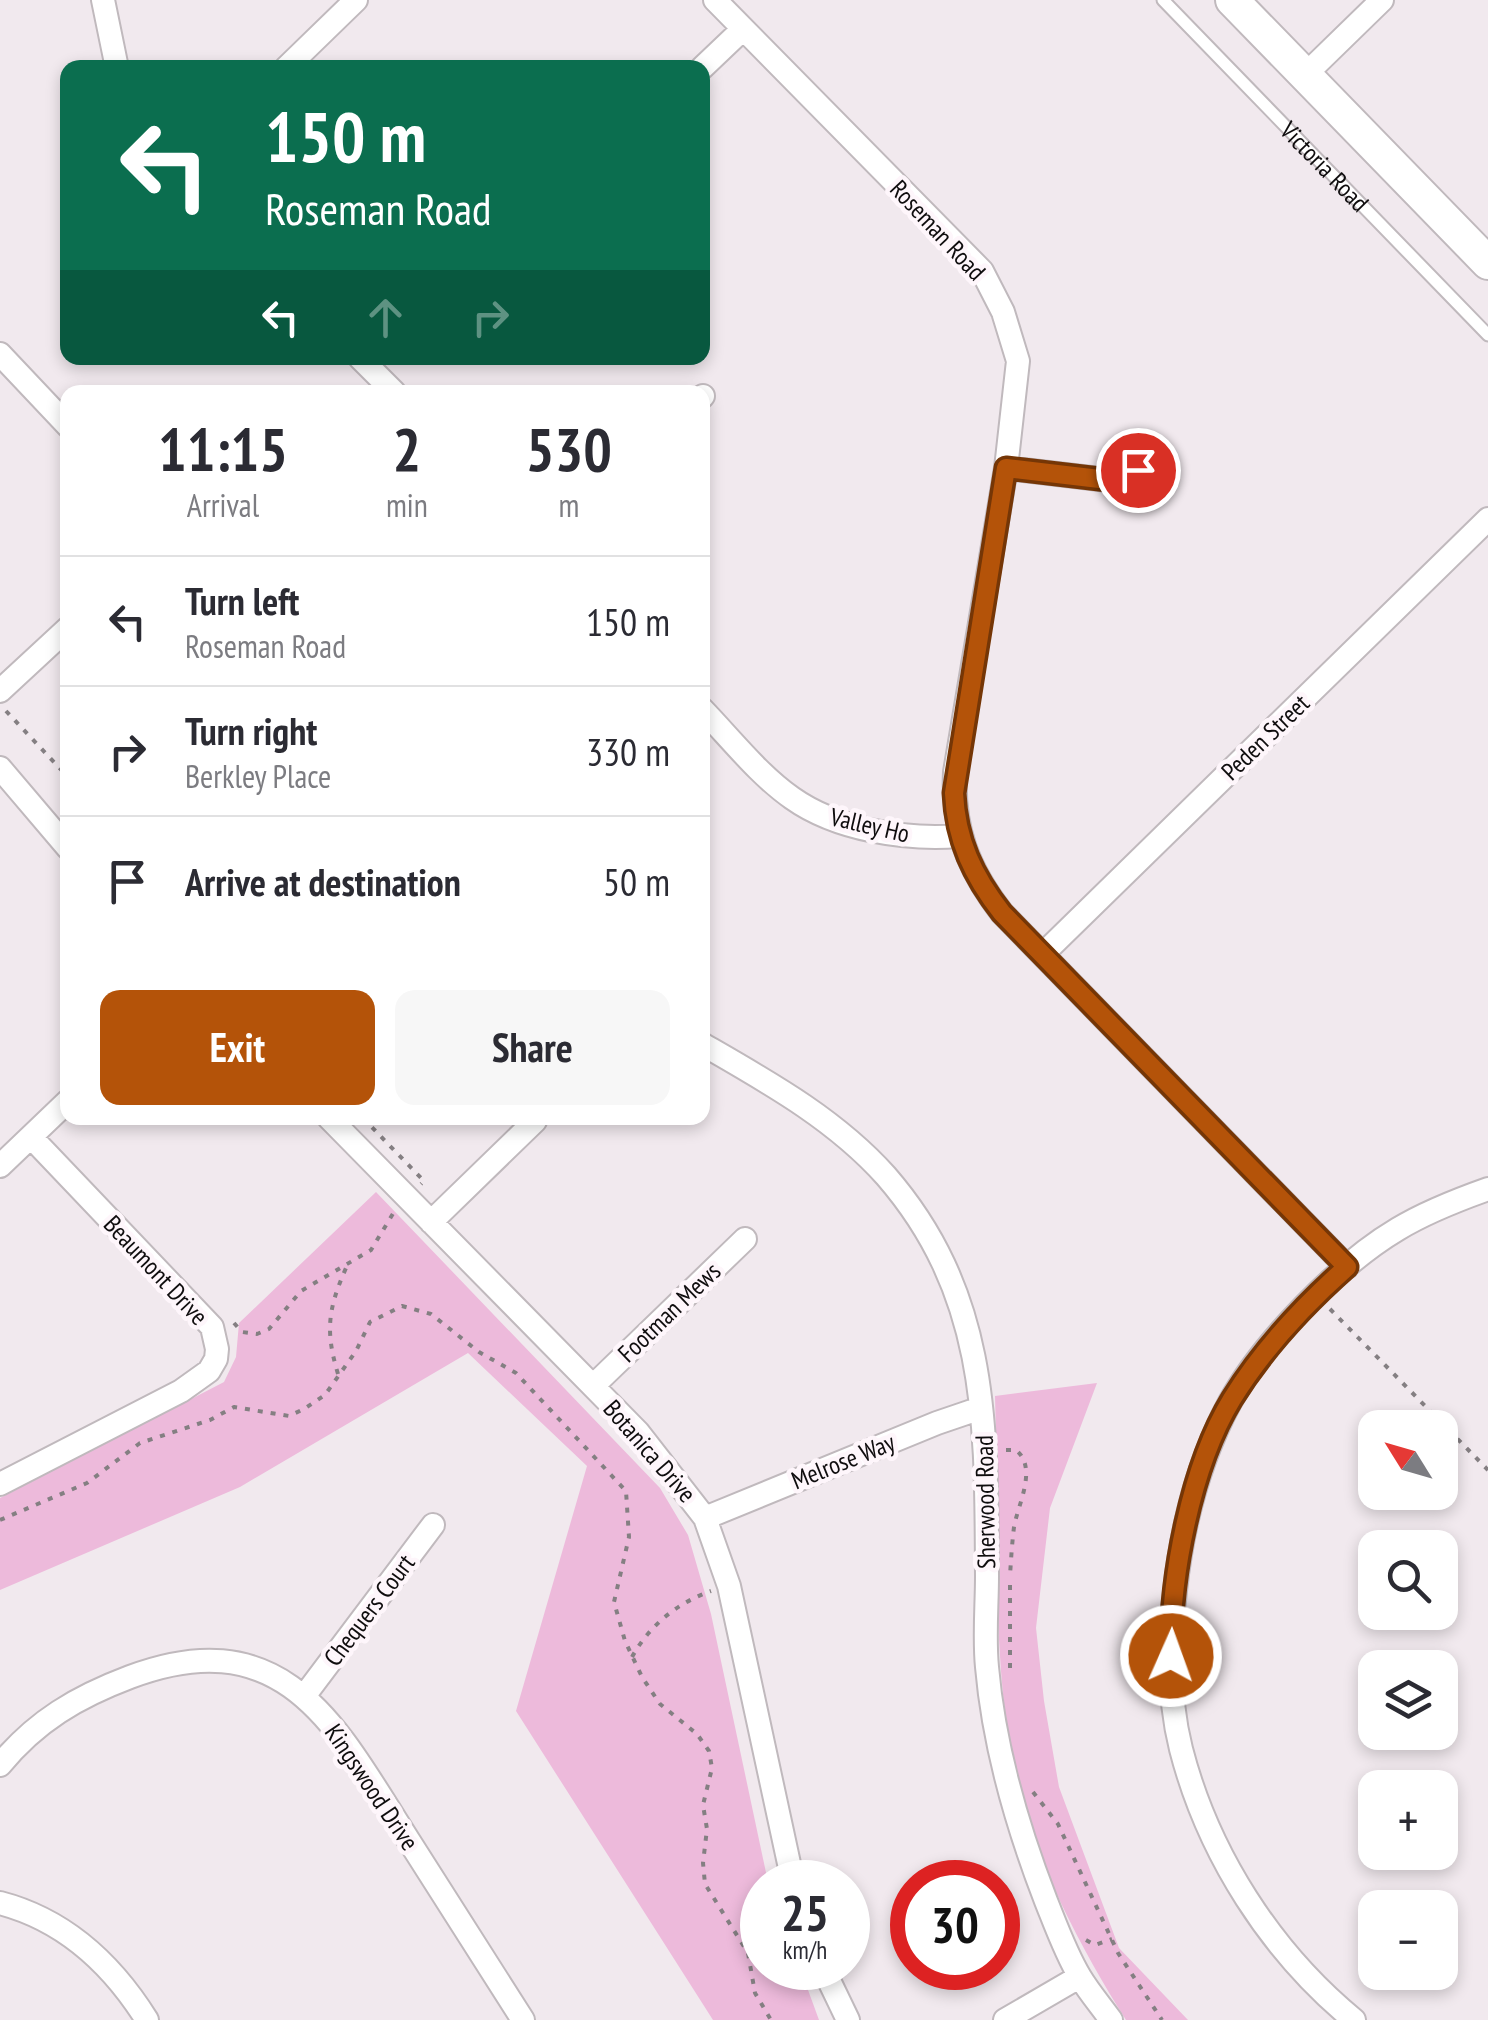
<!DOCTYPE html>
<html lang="en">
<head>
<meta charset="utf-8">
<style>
  body { margin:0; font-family:"PT Sans Narrow",sans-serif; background:#f7f7f7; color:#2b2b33; height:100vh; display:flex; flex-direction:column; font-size:38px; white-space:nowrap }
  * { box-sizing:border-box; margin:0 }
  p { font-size:32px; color:#7c7c81 }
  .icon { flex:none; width:55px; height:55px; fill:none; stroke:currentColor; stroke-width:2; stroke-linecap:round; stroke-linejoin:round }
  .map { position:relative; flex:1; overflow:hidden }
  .details { position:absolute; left:60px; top:385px; width:650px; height:740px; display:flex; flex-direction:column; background:#fff; border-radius:20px; box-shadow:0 5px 15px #0003 }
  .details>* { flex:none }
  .hud { position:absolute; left:60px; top:60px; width:650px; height:305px; border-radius:20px; box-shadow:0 5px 15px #0003; background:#0b6e4f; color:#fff; overflow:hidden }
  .needle { width:65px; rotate:307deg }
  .fabs { position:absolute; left:1358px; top:1410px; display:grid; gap:20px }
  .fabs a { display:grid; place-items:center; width:100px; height:100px; border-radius:20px; background:#fff; box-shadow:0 5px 15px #0003; font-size:50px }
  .speed { position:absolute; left:740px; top:1860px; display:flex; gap:20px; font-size:50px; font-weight:700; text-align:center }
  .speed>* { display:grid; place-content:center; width:130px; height:130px; border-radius:50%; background:#fff; box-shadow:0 5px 15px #0003; line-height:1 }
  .speed small { font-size:25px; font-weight:400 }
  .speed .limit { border:15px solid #d22; background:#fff; color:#111 }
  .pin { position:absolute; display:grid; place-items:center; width:85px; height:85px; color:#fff; margin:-42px; border:5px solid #fff; border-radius:50%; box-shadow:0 2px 10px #0007 }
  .me { position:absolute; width:110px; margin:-55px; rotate:2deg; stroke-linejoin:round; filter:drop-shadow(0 0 8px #0008) }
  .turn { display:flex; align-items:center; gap:35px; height:210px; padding:0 40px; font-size:45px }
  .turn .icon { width:130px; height:130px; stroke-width:2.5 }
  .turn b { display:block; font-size:70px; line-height:85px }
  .lanes { display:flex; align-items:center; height:95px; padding:0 40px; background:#0003; justify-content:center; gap:50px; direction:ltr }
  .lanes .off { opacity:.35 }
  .eta { display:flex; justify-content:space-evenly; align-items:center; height:170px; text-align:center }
  .eta b { font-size:60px; font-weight:600; line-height:70px }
  .action { display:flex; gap:20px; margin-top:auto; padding:20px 40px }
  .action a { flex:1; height:115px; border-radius:20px; background:#b45309; color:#fff; font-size:40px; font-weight:600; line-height:115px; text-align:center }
  .action a+a { background:#f7f7f7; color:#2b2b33 }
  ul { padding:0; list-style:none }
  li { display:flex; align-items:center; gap:30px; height:130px; padding:0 40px; border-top:2px solid #e1e1e2 }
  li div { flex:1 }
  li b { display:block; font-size:38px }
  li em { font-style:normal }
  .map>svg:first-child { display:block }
</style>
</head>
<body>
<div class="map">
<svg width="1488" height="2020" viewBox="0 0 1488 2020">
  <rect width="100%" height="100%" fill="#f1e9ee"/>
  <path fill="#edbadb" d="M376 1192 660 1488 688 1535 711 1614 768 1882H762V1968H800L819 2020H713L516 1711 587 1466 468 1353 240 1487 0 1590V1498L224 1382 236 1357 239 1323Z
    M1097 1383 1050 1508 1036 1628 1044 1701 1059 1787 1119 1948 1188 2020H1126C1078 1944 1026 1845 1011 1755 991 1637 999 1515 995 1396Z"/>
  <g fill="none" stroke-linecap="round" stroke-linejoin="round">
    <g stroke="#c0b9bd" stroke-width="15">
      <g id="lane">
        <path id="s1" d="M1163 0 1488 335"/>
      </g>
    </g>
    <g stroke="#c0b9bd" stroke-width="26">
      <path id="street" d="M103 0 117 68
        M715 0 982 271 1003 312 1018 361 1006 468 955 772C952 828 968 869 1002 913L1347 1267
        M286 68 356 0
        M702 68 743 29
        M1305 75 1382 0
        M0 354 68 426
        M360 358 394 392
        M702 397 703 396
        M1006 468 1108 480 1138 471
        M0 691 68 628
        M702 709C731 739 759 775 792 798 837 830 905 840 959 836
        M0 768 68 848
        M1043 954 1488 519
        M702 1044C768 1082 835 1119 886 1176 990 1296 986 1427 987 1576 987 1606 984 1637 987 1667 994 1748 1017 1826 1046 1901 1056 1926 1066 1954 1080 1977 1089 1992 1101 2006 1111 2020
        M329 1118 638 1432 705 1518 729 1586 793 1882
        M0 1166 68 1101
        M431 1222 535 1121
        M593 1386 745 1239
        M0 1484 181 1391 209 1371 216 1359 217 1349 212 1327 31 1137
        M705 1518 937 1423 981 1408
        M305 1695 433 1525
        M0 1765C36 1721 77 1697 130 1677 287 1618 338 1730 409 1841 447 1901 485 1960 523 2020
        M0 1903C65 1920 112 1964 147 2020
        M823 1968 848 2020
        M1005 2020 1079 1977
        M1354 2020C1271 1952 1208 1854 1181 1749 1168 1698 1169 1643 1175 1591 1182 1526 1199 1460 1230 1402 1263 1342 1339 1264 1398 1229 1426 1212 1457 1200 1488 1189"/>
    </g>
    <g stroke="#c0b9bd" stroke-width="36">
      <path id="secondary" d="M1232 0 1488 263"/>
    </g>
    <path stroke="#847f82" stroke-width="4" stroke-dasharray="5 8" stroke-linecap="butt" d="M6 711 68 777
      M363 1118 424 1181 421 1184
      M1330 1309 1488 1470
      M234 1323 242 1332 257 1334 269 1329 301 1291 371 1250 394 1212
      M338 1374C325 1331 328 1309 346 1268
      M1006 1450H1016C1038 1468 1018 1504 1014 1527 1012 1543 1011 1560 1010 1576
      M0 1520 87 1483 140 1443 210 1420 234 1407 289 1416 304 1409 325 1395 356 1351 370 1322 402 1306 431 1314 479 1352 516 1373 626 1491 629 1537 614 1602 625 1641 642 1677 660 1704 697 1734 709 1751 712 1768 703 1805 707 1829 703 1863 705 1884 748 1953 755 1993 771 2020
      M1010 1585V1671
      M632 1657C649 1626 677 1603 711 1591
      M1033 1792 1058 1824 1118 1953 1162 2020
      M1086 1940 1095 1945 1112 1939"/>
    <use href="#lane" stroke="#fff" stroke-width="11"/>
    <use href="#street" stroke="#fff" stroke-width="22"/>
    <use href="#secondary" stroke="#fff" stroke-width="32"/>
  </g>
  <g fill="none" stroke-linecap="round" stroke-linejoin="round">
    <g stroke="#753606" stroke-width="25">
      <path id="route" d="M1138 470 1108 480 1006 468 954 793C956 840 973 876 1002 913L1347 1267C1303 1306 1263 1349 1232 1399 1191 1466 1170 1577 1171 1656"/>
    </g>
    <use href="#route" stroke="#b45309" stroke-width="18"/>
  </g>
  <g text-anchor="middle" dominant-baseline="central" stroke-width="9" stroke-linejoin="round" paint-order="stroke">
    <g font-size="25" fill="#0f0d0e" stroke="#fef6fb">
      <text stroke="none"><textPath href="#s1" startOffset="232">Victoria Road</textPath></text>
      <text transform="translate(938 230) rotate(47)">Roseman Road</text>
      <text transform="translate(1265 737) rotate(-44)">Peden Street</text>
      <text transform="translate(870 825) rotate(13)">Valley Ho</text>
      <text transform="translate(156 1270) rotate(47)">Beaumont Drive</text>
      <text transform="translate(669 1312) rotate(-44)">Footman Mews</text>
      <text transform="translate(650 1451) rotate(49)">Botanica Drive</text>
      <text transform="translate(843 1461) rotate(-22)">Melrose Way</text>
      <text transform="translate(985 1502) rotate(-91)">Sherwood Road</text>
      <text transform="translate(369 1610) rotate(-53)">Chequers Court</text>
      <text transform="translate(372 1787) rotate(56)">Kingswood Drive</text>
    </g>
  </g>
</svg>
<div class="fabs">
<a><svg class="needle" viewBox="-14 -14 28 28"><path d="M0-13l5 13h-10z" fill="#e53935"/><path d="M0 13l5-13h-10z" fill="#7c7c81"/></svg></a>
<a><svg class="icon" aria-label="search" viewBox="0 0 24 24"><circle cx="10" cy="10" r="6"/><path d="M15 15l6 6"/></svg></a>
<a><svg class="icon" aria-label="layers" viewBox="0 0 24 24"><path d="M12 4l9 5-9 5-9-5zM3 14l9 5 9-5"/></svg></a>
<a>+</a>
<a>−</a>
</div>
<div class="speed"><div>25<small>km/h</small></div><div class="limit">30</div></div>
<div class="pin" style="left:1138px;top:470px;background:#d93025"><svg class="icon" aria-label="arrive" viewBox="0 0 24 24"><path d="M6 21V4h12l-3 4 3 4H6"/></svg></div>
<svg class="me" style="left:1171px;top:1656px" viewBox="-20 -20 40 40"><circle r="17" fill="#b45309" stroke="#fff" stroke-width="3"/><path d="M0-11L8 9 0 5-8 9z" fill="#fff"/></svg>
<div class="hud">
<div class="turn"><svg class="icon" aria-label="left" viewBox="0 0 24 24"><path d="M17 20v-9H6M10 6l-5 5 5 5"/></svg><div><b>150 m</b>Roseman Road</div></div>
<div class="lanes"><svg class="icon" aria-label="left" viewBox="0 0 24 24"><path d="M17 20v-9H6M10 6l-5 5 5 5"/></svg><svg class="icon off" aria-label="ahead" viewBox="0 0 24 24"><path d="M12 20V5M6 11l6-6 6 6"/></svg><svg class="icon off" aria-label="right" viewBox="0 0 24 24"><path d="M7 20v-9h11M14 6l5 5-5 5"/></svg></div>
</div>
<section class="details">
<div class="eta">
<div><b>11:15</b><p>Arrival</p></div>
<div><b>2</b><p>min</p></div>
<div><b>530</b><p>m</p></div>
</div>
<ul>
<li><svg class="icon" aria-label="left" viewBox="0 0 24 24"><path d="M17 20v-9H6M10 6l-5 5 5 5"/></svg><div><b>Turn left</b><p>Roseman Road</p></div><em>150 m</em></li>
<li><svg class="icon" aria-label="right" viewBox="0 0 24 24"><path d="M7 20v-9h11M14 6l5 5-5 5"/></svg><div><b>Turn right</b><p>Berkley Place</p></div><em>330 m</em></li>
<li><svg class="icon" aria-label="arrive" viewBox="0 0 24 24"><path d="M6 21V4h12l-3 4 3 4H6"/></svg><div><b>Arrive at destination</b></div><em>50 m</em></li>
</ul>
<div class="action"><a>Exit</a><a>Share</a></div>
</section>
</div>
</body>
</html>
